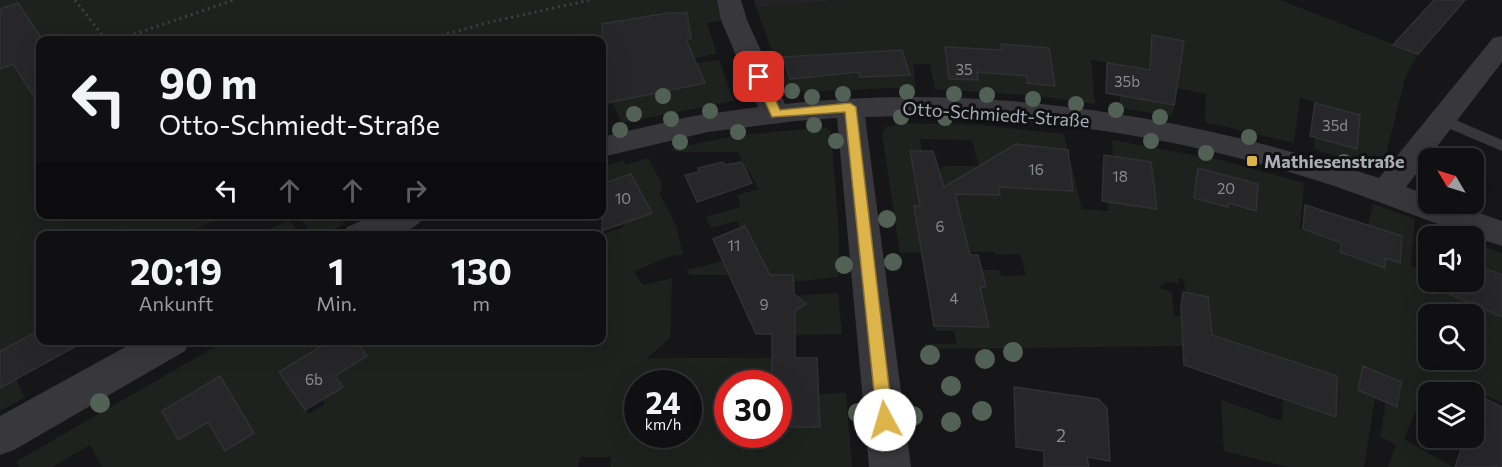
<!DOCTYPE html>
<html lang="de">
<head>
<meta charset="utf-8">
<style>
  body { margin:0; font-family:Commissioner,sans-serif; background:#19191b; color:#f1f3f6; height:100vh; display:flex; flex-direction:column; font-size:22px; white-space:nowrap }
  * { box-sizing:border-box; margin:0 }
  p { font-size:20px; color:#9c9d9f }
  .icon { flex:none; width:33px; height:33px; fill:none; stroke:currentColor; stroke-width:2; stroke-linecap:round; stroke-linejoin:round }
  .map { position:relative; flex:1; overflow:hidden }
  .details { position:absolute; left:36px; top:231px; width:570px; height:114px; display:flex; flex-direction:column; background:#101012; border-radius:12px; box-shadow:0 6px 24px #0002,0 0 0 2px #303032 }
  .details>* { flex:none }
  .top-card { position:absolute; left:36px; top:36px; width:570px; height:183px; border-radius:12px; box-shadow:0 6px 24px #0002,0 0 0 2px #303032; background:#101012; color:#f1f3f6; overflow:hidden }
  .needle { width:39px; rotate:308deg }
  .fabs { position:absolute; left:1418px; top:148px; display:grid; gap:12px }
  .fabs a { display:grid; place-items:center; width:66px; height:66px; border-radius:12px; background:#101012; box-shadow:0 6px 24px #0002,0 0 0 2px #303032; font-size:30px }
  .speed { position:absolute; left:624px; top:370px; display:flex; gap:12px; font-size:30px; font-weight:700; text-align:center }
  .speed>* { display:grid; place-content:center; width:78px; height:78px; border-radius:50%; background:#101012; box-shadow:0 6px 24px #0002,0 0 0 2px #303032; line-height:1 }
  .speed small { font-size:15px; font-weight:400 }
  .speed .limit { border:9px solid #d22; background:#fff; color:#111 }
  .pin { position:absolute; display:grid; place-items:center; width:51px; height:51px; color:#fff; margin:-26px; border-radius:12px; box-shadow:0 3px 9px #0006 }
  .me { position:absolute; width:66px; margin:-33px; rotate:354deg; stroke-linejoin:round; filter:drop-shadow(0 0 4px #0008) }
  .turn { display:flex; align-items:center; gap:21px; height:126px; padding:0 24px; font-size:27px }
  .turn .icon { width:78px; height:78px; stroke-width:2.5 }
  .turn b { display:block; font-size:42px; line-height:51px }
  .lanes { display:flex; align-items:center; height:57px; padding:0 24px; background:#0003; justify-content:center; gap:30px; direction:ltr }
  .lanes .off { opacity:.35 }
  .eta { display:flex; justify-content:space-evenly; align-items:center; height:102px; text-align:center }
  .eta b { font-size:36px; font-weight:700; line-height:42px }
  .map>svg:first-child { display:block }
</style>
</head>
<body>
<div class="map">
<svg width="1502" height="467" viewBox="0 0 1502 467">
  <rect width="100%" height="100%" fill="#161618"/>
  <path fill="#232225" d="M754 0H856L756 7Z"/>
  <path fill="#1d221e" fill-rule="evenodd" d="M0 0H725L730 19 707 23 717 54 666 63 621 99 704 83 696 63 719 60 734 101 622 123 602 82V40H40V214L224 215 196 229 200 235H125L120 228 104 235 40 236V330L0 351Z
    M856 0H1280L1418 54 1405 78 1382 170 1314 149 1315 137 1359 115 1300 98 1294 143 1205 122 1206 94 1177 88 1175 107 1171 116 1120 108V95L1147 70 1091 60 1095 104 1038 96 935 89 930 64H913L916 87 800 92 785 87 756 7ZM1152 35 1184 41 1182 53 1170 52 1152 44Z
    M903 123 981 125 1064 134 1082 209 1108 211 1107 193 1126 204 1157 209 1151 162 1113 156 1112 140 1216 159 1304 183 1300 228 1342 243 1340 252 1384 268 1385 258 1400 263 1402 237 1368 225 1373 204 1415 219 1411 266 1428 272V282H1436L1434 287 1502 317V403L1477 391 1473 406V393H1428V413L1417 408 1404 439 1453 467H1388L1396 445 1380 437 1386 402 1397 407 1401 382 1363 366 1358 390 1375 398 1364 467H1288L1224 451 1221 400 1282 421 1283 400 1336 417 1337 376 1211 334 1208 297 1186 292 1183 279 1179 278V284L1166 281 1159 288 1172 292 1174 315 1181 317 1183 346 926 349 924 344H957L954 331H936L934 326H985L984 323 988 320 986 312 981 309 976 287 986 286 982 270H999L1001 276 1026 275 1020 254 995 255 994 252 900 253 882 133 887 127ZM920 139 972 140 979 166H946L937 171 922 151ZM1198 168 1257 184 1256 210 1229 203 1228 207 1201 200V194L1195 192ZM914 206H950L951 213H960L966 240H919ZM1428 315H1473V360H1428Z
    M825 127 831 132 839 233 838 277 793 282V275H689L687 270 758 252 745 239 737 221 711 228 705 217 741 207 737 195 759 189 737 152H677L670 149 733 136Z
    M648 158 662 184 660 194 676 225 683 254 672 256 634 271 643 285 672 278 670 338 647 358H786L787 380 772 379V384H728V435H778L779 427H820L819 394 846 393 852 467H610L611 457H580L578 467H102L90 445 52 467H19L17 461 225 341H331L286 382 309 414 325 404 322 400 343 387 335 376 367 356 355 341 501 340 503 344 512 340H602L600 235 624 227 622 223 651 213 631 175 602 184V167L623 160 626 165ZM638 384H688V435H638Z
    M297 215H338L345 224 322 235H314Z
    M289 220 301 235H257Z
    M1475 243 1502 253V275L1485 269 1487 263 1473 258Z
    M838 293 842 334 793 335 795 311 800 308V299L794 296Z
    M16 379 25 398 0 411V387Z"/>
  <path fill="#272629" stroke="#313134" stroke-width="1.5" d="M1434 0H1465L1418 54 1393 45Z
    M18 3 40 36V106L13 64 0 69V9Z
    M668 13H687L691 39 686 40 705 83 602 104V24Z
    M1152 35 1184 41 1174 105 1106 93 1107 63 1150 70Z
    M1001 44 1049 48 1055 86 1027 83V76L977 72 978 80 949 79 945 47 1002 50Z
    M902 50 910 75 860 77 859 72 790 79 783 57Z
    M1315 103 1360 115 1357 149 1310 136Z
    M1016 144 1068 150 1073 191 998 187 1000 195 955 194 970 255H978L986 287H980L989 327 934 326 914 206H920L910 151H933L944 187Z
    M1104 155 1151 162 1157 209 1102 201Z
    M723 162 725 165 742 162 752 183 697 202 685 175 699 172 698 168Z
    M1198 168 1258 184 1256 211 1229 203 1228 207 1194 198Z
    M631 174 652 213 602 231V184Z
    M1305 205 1402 236 1400 263 1385 258V268L1340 252 1342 243 1303 229Z
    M745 226 770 275H793L794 294 806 304 795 311V358H817L820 427H778V384H772V334H756L713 239Z
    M1473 264 1502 275V317L1434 287 1436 282H1473Z
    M1183 292 1208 297 1212 335 1337 376 1336 417 1184 365 1181 308Z
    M40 330V340H87L0 388V351Z
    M331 340H355L367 356 335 376 343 387 305 410 279 372Z
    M1363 366 1401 382 1397 407 1358 390Z
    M220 376 254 433 225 451 208 422 178 440 162 411Z
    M1014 387 1098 399 1107 408 1110 461 1087 457 1089 467H1044V451L1016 447Z
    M1478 395 1502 407V467H1455L1465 438H1473V412Z"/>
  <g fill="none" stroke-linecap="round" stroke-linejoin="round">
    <path stroke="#3e3f43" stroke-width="3" stroke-dasharray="2 4" stroke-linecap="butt" d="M75 0 106 40
      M117 40 234 0
      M424 40 490 22 590 0"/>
    <path fill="#38383c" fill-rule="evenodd" d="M1442 114 1502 140V151L1436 123 1434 119Z"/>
    <path fill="#38383c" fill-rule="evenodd" d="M717 0H741L747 20 785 104C984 81 1190 116 1379 178L1493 38 1502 36V62L1406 187 1428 195V204H1454L1502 221V246C1437 226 1374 198 1309 178 1166 133 1015 112 865 117L911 467H869L837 118 796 121 708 132 602 157V137L693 116 758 107 721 20Z
      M378 214H426C411 241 369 236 343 236L347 227Z
      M138 340H190L185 351 14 450 0 455V416Z"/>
  </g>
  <g fill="#526155">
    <circle cx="792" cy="91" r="8"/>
    <circle cx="907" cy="92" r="8"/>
    <circle cx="843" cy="94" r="8"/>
    <circle cx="954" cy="94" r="8"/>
    <circle cx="987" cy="95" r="8"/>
    <circle cx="663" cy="96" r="8"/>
    <circle cx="812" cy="97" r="8"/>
    <circle cx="1033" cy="99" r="8"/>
    <circle cx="1076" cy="104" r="8"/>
    <circle cx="1116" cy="110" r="8"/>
    <circle cx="710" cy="111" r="8"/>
    <circle cx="634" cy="114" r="8"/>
    <circle cx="901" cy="117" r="8"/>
    <circle cx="1160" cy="117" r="8"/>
    <circle cx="945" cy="118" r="8"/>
    <circle cx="671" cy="119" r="8"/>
    <circle cx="814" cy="125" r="8"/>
    <circle cx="620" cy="130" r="8"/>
    <circle cx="738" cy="132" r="8"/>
    <circle cx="1249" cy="137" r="8"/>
    <circle cx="836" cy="141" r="8"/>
    <circle cx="1151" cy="141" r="8"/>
    <circle cx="680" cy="142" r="8"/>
    <circle cx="1206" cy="153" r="8"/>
    <circle cx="1344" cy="162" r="8"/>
    <circle cx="887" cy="219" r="9"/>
    <circle cx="893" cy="262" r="9"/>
    <circle cx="844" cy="265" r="9"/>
    <circle cx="1013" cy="352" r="10"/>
    <circle cx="930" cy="355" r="10"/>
    <circle cx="985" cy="359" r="10"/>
    <circle cx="951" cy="386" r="10"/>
    <circle cx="100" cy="403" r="10"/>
    <circle cx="982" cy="411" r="10"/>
    <circle cx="858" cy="413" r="10"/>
    <circle cx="913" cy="416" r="10"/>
    <circle cx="951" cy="422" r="10"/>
  </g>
  <path fill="#ddb44a" stroke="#907530" stroke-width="1.5" d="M759 73 765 77 780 110 850 103 856 107 893 420 891 425 885 427 879 425 877 420 845 112 772 117 754 77Z"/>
  <rect fill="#ddb44a" stroke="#111113" stroke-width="2" x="1246" y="155" width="12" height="12" rx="3"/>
  <g text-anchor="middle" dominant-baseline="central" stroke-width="6" stroke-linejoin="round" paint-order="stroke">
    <g font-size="15" fill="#898b93">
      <text x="964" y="69">35</text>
      <text x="1127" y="81">35b</text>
      <text x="1335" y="125">35d</text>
      <text x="1036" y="169">16</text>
      <text x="1120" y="176">18</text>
      <text x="1226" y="188">20</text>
      <text x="623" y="198">10</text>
      <text x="940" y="226">6</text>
      <text x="734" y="245">11</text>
      <text x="954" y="298">4</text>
      <text x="764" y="304">9</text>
      <text x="314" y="379">6b</text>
    </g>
    <g font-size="18" fill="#aaadb6" stroke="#111113">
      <text transform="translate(996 114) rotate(4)">Otto-Schmiedt-Straße</text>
    </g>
    <g font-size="18" font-weight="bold" fill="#aaadb6" stroke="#111113" text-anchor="start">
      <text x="1264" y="161">Mathiesenstraße</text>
    </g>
    <g font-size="18" fill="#898b93">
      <text x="1061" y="435">2</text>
    </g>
  </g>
</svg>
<div class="fabs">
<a><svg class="needle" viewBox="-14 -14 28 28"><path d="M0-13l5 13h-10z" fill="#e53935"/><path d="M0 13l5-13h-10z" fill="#9c9d9f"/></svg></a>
<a><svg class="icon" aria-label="sound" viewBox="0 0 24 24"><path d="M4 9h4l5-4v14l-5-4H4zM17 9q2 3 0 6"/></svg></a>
<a><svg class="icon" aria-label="search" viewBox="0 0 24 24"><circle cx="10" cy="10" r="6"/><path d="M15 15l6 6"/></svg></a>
<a><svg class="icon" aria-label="layers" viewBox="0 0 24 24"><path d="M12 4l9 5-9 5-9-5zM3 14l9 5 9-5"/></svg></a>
</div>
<div class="speed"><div>24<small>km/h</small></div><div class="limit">30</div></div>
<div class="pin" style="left:759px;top:77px;background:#d93025"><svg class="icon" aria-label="arrive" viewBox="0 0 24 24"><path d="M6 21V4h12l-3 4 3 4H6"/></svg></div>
<svg class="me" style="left:885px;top:420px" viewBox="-20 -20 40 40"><circle r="19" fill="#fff"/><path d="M0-13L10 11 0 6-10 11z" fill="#ddb44a"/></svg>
<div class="top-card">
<div class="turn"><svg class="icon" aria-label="left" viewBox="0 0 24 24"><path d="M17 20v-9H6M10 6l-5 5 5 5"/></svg><div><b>90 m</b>Otto-Schmiedt-Straße</div></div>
<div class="lanes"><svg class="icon" aria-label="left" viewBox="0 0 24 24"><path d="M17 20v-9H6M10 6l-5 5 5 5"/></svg><svg class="icon off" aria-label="ahead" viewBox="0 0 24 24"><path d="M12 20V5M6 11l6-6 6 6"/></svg><svg class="icon off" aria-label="ahead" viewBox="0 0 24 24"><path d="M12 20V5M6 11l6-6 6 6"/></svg><svg class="icon off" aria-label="right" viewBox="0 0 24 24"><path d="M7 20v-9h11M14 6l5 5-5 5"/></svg></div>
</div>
<section class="details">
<div class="eta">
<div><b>20:19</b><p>Ankunft</p></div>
<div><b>1</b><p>Min.</p></div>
<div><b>130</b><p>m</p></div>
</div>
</section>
</div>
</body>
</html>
